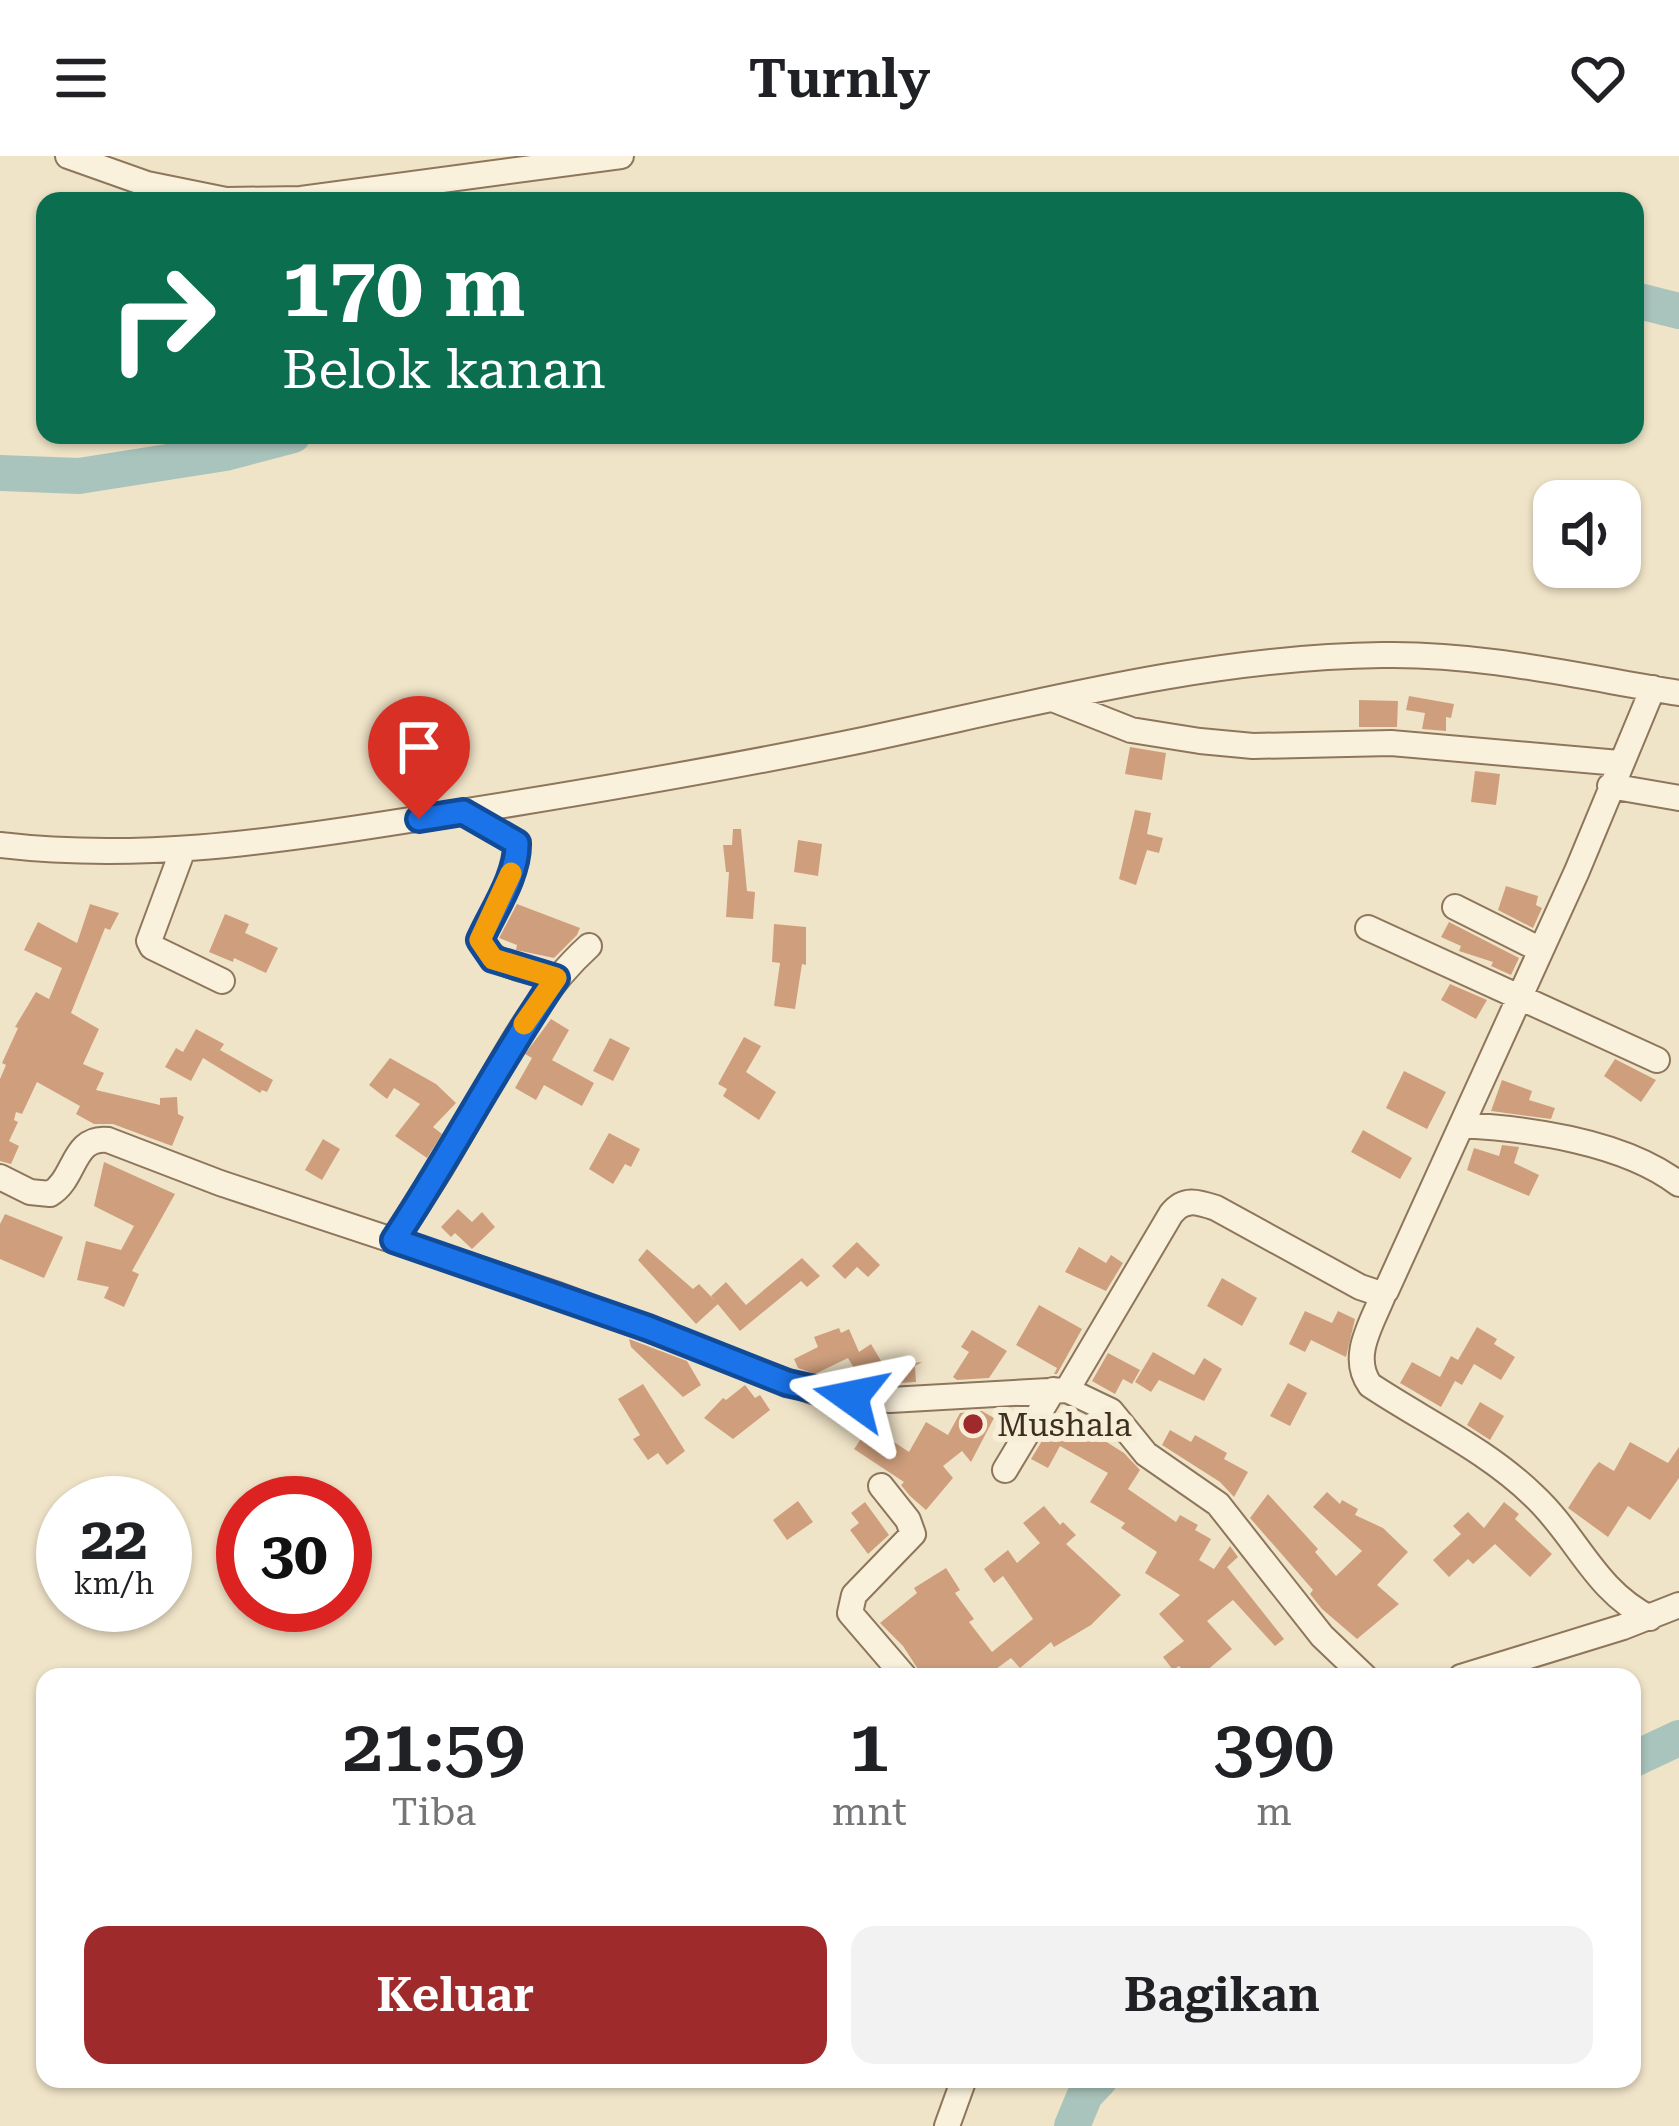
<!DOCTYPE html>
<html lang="id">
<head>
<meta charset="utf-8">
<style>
  body { margin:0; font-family:"Roboto Serif",serif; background:#f2f2f2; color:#202124; height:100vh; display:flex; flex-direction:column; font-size:45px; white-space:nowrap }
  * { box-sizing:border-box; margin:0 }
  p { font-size:39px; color:#757577 }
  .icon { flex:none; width:66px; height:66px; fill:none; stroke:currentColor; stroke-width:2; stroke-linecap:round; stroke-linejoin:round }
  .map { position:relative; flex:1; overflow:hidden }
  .panel { position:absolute; left:36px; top:1512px; width:1605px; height:420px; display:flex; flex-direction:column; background:#fff; border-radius:24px; box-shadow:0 3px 9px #0004 }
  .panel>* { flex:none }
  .guide { position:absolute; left:36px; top:36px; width:1608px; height:252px; border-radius:24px; box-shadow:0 3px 9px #0004; background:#0b6e4f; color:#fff; overflow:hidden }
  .fabs { position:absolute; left:1533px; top:324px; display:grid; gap:24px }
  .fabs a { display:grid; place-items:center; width:108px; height:108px; border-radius:24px; background:#fff; box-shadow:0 3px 9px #0004; font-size:60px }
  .speed { position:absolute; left:36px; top:1320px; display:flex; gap:24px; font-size:60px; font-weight:700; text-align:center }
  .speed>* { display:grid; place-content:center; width:156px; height:156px; border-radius:50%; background:#fff; box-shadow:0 3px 9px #0004; line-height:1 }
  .speed small { font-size:30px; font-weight:400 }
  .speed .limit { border:18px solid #d22; background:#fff; color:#111 }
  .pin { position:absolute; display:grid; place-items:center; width:102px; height:102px; color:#fff; margin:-123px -51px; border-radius:50% 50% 50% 0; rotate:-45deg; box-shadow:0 0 12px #0007 }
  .pin .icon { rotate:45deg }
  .me { position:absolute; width:132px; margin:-66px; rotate:282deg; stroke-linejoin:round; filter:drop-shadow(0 0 9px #0008) }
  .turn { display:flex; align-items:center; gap:42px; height:252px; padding:0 48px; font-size:54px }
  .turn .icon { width:156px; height:156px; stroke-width:2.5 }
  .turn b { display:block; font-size:84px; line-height:102px }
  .eta { display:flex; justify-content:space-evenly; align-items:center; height:204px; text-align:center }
  .eta b { font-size:72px; font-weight:600; line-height:84px }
  .cta { display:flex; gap:24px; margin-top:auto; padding:24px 48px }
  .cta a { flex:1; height:138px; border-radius:24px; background:#9e2a2b; color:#fff; font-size:48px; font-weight:600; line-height:138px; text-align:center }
  .cta a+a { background:#f2f2f2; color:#202124 }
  header { display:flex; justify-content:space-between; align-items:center; height:156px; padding:0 48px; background:#fff; font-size:54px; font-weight:600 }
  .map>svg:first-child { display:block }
</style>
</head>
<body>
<header><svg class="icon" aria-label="menu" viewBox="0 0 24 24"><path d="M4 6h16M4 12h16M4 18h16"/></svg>Turnly<svg class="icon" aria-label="heart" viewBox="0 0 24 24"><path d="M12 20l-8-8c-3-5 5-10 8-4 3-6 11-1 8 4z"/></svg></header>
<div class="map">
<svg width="1679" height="1970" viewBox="0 0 1679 1970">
  <rect width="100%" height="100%" fill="#f0e4c8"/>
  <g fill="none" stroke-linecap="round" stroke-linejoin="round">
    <path stroke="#a9c4bc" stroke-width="36" d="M1635 144 1679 155
      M0 317 79 320 225 297 293 279
      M1632 1604 1679 1582
      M1072 1970 1085 1939 1100 1923"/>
  </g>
  <path fill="#cf9f7d" d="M1409 540 1454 548 1451 562 1446 561V575L1422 573 1425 557 1406 554Z
    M1359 544 1398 545 1397 571H1359Z
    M1130 591 1166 597 1162 624 1125 618Z
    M1475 615 1500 618 1496 649 1471 646Z
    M1135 654 1151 657 1147 678 1163 682 1159 697 1147 694 1136 729 1119 723Z
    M733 673H741L747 735 755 736 753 763 726 761 729 716H726L723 689H732Z
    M798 684 822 688 818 720 794 716Z
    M1506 730 1538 740 1536 749 1542 752 1533 772 1498 754Z
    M90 748 119 757 110 774 105 772 71 857 99 873 83 908 104 917 96 934 160 949V942L177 941 178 958 184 961 172 990 113 968H94L76 958 80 950 37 926 22 958 16 956 14 964 18 966 9 985 19 990 11 1008 0 1005V923L6 909 2 907 18 872 15 871 36 836 49 843 62 812 24 794 38 766 77 787Z
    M517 748 580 772 577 779 554 802 516 794 517 789 499 782Z
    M225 758 249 768 245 777 278 792 266 817 234 802 233 806 209 796Z
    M1449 766 1519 802 1511 819 1491 810 1493 806 1459 795 1461 790 1441 781Z
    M774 768 806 771V809L802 808 795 853 774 850 780 807 772 806Z
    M1450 828 1487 844 1476 863 1441 844Z
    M551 863 569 874 552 904 594 927 582 950 544 929 536 944 515 932 532 902 525 898Z
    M196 873 224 888 220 894 273 924 267 936 262 934 260 937 203 902 191 925 165 911 176 892 183 896Z
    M744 881 761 890 746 916 776 936 759 964 723 940 727 933 718 928Z
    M610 882 630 892 613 925 593 915Z
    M390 902 436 928 456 947 433 971 442 978 427 1002 395 980 420 948 394 932 387 943 369 929Z
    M1615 903 1656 924 1641 946 1604 920Z
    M1404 915 1446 936 1427 973 1386 952Z
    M1502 924 1532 935 1529 944 1555 952 1551 963 1491 955Z
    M1363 974 1412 1002 1400 1023 1351 996Z
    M609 977 640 993 631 1011 625 1008 613 1028 589 1013Z
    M323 983 340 993 322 1024 305 1014Z
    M1502 989 1519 991 1514 1007 1539 1019 1529 1040 1467 1014 1474 992 1499 1000Z
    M104 1006 175 1038 132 1115 139 1118 124 1151 104 1142 109 1131 77 1124 86 1085 121 1094 134 1070 94 1050Z
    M458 1053 472 1066 482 1056 495 1071 472 1093 455 1077 451 1081 441 1071Z
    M5 1058 63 1081 44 1122 0 1103V1068Z
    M857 1086 880 1109 868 1121 857 1111 845 1123 832 1110Z
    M1079 1091 1106 1107 1111 1099 1123 1107 1106 1135 1065 1116Z
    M647 1093 693 1133 699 1128 718 1148 696 1168 638 1104Z
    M802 1102 820 1120 807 1131 801 1125 740 1175 711 1140 726 1126 746 1149Z
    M1222 1122 1257 1142 1242 1170 1207 1150Z
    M1039 1149 1082 1173 1057 1218H1054L1057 1212 1016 1189Z
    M1305 1155 1332 1167 1338 1155 1355 1163 1346 1201 1311 1184 1305 1196 1289 1188Z
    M1477 1171 1497 1183 1494 1188 1515 1201 1501 1224 1474 1208 1462 1229 1455 1225 1441 1251 1400 1227 1412 1206 1440 1221 1451 1200 1458 1204Z
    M839 1172 841 1177 849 1173 859 1196 871 1188 884 1210 922 1206 915 1210 916 1226 898 1227 907 1214 884 1227 861 1224 848 1202 815 1218 798 1212 794 1203 818 1191 814 1181Z
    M972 1174 1007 1195 989 1222 957 1224 953 1221 969 1196 961 1191Z
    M629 1183 687 1205 701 1229 683 1241 631 1191Z
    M1153 1196 1194 1219 1204 1202 1222 1213 1204 1245 1159 1224 1151 1236 1135 1226Z
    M1108 1197 1140 1214 1132 1228 1123 1223 1115 1238 1092 1225Z
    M1288 1227 1307 1237 1290 1270 1270 1260Z
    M643 1228 685 1295 667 1309 658 1297 648 1304 633 1283 640 1279 618 1243Z
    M745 1229 755 1242 760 1239 770 1254 733 1283 704 1262 723 1242 726 1244Z
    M1480 1246 1504 1260 1490 1284 1467 1269Z
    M982 1255 994 1262 971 1306 962 1295 943 1310 953 1322 926 1354 910 1340 901 1329 904 1326 854 1293 870 1270 909 1296 926 1266 948 1279 960 1257Z
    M1066 1259 1108 1280 1105 1285 1124 1297 1140 1314 1128 1333 1176 1366 1180 1359 1198 1369 1195 1374 1211 1383 1199 1404 1214 1413 1230 1390 1238 1401 1227 1411 1284 1483 1275 1490 1233 1444 1207 1465 1232 1493 1199 1521H1190L1179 1510 1173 1514 1163 1501 1184 1485 1159 1458 1180 1439 1145 1417 1157 1396 1121 1372 1125 1367 1090 1346 1108 1317 1060 1290 1048 1312 1031 1303 1048 1275 1054 1279Z
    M1170 1274 1191 1286 1195 1279 1227 1297 1224 1303 1248 1316 1234 1341 1220 1326 1162 1289Z
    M1630 1286 1668 1307 1679 1291V1322L1650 1364 1628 1350 1608 1381 1568 1352 1593 1313 1599 1306 1614 1315Z
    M1327 1336 1340 1348 1342 1344 1358 1353 1355 1359 1383 1372 1408 1396 1377 1429 1399 1448 1357 1483 1322 1453 1310 1438 1313 1434 1250 1362 1268 1338 1318 1393 1315 1396 1336 1420 1362 1395 1313 1351Z
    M798 1345 813 1366 787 1384 773 1364Z
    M865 1346 889 1379 868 1398 850 1374 859 1367 851 1357Z
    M1504 1346 1519 1358 1515 1363 1552 1398 1530 1421 1495 1388 1473 1408 1468 1403 1449 1421 1433 1404 1461 1378 1453 1370 1468 1356 1484 1372Z
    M1044 1350 1060 1369 1063 1366 1076 1379 1066 1388 1121 1439 1091 1469 1054 1491 1051 1486 1020 1512 1011 1502 985 1521H923L903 1490 880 1467 917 1437 914 1432 946 1412 960 1434 955 1437 974 1463 969 1466 992 1496 1033 1463 1003 1420 994 1427 984 1413 1008 1394 1017 1407 1040 1387 1023 1367Z"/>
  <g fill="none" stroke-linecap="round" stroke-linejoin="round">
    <g stroke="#8d765c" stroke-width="28">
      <path id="street" d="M68 0 147 28 226 44 301 43 621 0
        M1055 544 1131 574 1200 585 1253 590 1391 587 1619 607
        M1610 630 1679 642
        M463 656 517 687C519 719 493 755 480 784 492 811 529 814 555 822
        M0 689C135 705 264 687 397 666 553 642 708 616 863 584 1033 548 1207 501 1382 499 1482 497 1581 521 1679 537
        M182 696 149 785 152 791 222 825
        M1455 751 1541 794
        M1368 772 1657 904
        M1462 969C1530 973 1624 986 1679 1028
        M0 1021 30 1036 50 1038C76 1023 72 980 108 984L220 1027 558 1139 812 1235 890 1244 1067 1234 1171 1058C1184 1041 1198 1046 1216 1052L1360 1131 1378 1137 1386 1135 1577 715 1653 532
        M394 1084C411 1058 429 1032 445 1005 490 931 524 849 589 790
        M1384 1137C1373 1166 1349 1200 1370 1229 1424 1265 1487 1294 1534 1340 1577 1380 1594 1434 1650 1462
        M1067 1234 1111 1255 1146 1298 1218 1348 1322 1480 1365 1521
        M1005 1314 1053 1234
        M881 1330 908 1364 913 1378 854 1439 850 1457 905 1521
        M1461 1521 1623 1471 1679 1449
        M947 1970 964 1923"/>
    </g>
    <use href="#street" stroke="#faf1dc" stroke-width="24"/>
  </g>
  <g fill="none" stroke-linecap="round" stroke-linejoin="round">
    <g stroke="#114b97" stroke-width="30">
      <path id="route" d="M419 663 463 656 517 687C518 719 493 755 480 784L493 803 556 822C498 907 451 998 394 1084L648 1172 787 1227 851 1241"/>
    </g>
    <use href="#route" stroke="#1a73e8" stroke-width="21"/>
    <path stroke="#f59e0b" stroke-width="21" d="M511 717 480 784 493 803 556 822 524 868"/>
  </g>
  <circle fill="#9e2a2b" stroke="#f7eed8" stroke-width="4.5" cx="973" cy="1268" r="12"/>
  <g text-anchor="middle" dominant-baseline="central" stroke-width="12" stroke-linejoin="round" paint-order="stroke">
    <g font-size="33" fill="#3d2e20" stroke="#f7eed8" text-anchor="start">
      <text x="997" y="1268">Mushala</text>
    </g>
  </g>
</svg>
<div class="fabs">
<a><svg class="icon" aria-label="sound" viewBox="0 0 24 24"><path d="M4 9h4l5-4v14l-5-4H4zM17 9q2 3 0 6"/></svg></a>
</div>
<div class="speed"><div>22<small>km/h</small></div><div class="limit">30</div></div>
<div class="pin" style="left:419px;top:663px;background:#d93025"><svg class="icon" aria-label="arrive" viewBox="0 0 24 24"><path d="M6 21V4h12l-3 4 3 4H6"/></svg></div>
<svg class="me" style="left:851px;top:1241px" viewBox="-20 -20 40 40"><path d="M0-17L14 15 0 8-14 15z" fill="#1a73e8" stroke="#fff" stroke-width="4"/></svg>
<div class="guide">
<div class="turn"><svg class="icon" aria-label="right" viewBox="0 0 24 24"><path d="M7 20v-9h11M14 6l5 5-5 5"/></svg><div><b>170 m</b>Belok kanan</div></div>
</div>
<section class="panel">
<div class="eta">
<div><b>21:59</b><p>Tiba</p></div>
<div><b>1</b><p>mnt</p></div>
<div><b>390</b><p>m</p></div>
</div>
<div class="cta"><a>Keluar</a><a>Bagikan</a></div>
</section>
</div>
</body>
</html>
